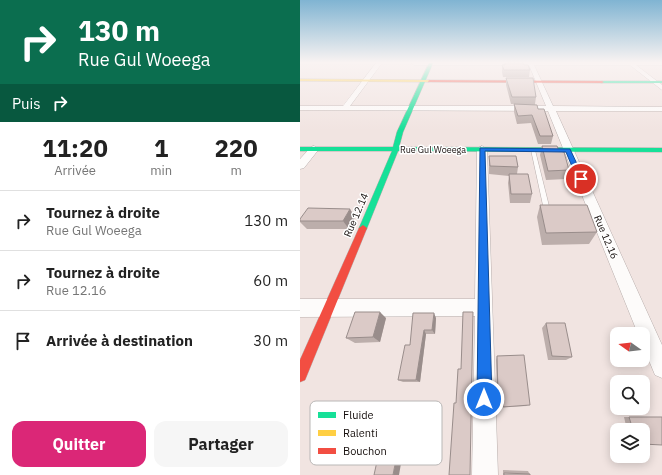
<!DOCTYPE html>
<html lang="fr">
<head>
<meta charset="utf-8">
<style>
  body { margin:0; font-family:"IBM Plex Sans",sans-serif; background:#f6f6f6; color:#222; height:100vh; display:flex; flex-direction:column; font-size:15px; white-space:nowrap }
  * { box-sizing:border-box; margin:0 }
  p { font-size:13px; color:#767676 }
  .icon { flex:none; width:22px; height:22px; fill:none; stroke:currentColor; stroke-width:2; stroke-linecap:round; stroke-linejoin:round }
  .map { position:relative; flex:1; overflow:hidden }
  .panel { display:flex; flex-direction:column; background:#fff; width:300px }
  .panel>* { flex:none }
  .hud { background:#0b6e4f; color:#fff; overflow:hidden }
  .needle { width:26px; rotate:284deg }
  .controls { position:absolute; left:310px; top:327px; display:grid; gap:8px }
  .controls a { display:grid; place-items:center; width:40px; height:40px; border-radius:8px; background:#fff; box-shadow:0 2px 10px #0003; font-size:20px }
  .pin { position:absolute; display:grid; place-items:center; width:34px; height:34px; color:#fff; margin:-17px; border:2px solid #fff; border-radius:50%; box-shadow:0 1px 4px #0007 }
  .me { position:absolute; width:44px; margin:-22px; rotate:0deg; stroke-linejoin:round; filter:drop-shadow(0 0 3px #0008) }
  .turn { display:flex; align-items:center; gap:14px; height:84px; padding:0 12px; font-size:18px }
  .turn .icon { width:52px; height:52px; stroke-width:2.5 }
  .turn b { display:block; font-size:28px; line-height:34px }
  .then { display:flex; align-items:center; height:38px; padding:0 12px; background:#0003; gap:8px; font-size:15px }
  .eta { display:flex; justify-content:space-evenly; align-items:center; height:68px; text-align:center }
  .eta b { font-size:24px; font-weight:800; line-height:28px }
  .action { display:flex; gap:8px; margin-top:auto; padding:8px 12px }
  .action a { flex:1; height:46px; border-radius:12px; background:#db2777; color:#fff; font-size:16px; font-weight:800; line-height:46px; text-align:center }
  .action a+a { background:#f6f6f6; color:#222 }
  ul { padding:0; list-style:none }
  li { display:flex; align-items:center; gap:12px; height:60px; padding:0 12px; border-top:1px solid #e0e0e0 }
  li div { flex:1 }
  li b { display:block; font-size:15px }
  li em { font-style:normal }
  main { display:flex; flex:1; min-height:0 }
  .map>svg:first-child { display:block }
</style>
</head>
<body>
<main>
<section class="panel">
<div class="hud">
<div class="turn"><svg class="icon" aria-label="right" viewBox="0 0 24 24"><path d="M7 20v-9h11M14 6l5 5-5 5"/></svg><div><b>130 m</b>Rue Gul Woeega</div></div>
<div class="then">Puis<svg class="icon" aria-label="right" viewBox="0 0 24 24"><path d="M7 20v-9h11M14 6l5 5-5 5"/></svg></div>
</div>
<div class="eta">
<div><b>11:20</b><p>Arrivée</p></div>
<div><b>1</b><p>min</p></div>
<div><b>220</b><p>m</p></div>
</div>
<ul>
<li><svg class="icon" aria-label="right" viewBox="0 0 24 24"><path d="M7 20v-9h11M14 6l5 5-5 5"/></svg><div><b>Tournez à droite</b><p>Rue Gul Woeega</p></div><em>130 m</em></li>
<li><svg class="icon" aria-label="right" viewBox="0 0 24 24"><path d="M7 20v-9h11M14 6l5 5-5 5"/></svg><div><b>Tournez à droite</b><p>Rue 12.16</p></div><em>60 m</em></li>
<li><svg class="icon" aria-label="arrive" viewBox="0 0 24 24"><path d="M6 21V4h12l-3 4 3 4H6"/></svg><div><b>Arrivée à destination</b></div><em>30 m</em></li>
</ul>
<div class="action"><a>Quitter</a><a>Partager</a></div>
</section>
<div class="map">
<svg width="362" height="475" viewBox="0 0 362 475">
  <rect width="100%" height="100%" fill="#f1e4e1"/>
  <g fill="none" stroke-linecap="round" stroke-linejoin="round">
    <g stroke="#b8aeac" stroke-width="1">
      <path id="lane" d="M231 149 235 150 250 210 247 212 244 210 231 150Z"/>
    </g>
    <g stroke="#b8aeac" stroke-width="1">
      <path id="street" d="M76 63H82L50 106H246L229 65H114L111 63H362V65H336L362 85V90L330 65H234L253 106 362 107V111H256L362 345V378L355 375 343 346V334H338L248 111 0 110V106H43Z
        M14 146 19 149 4 168 0 169V159L11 147Z
        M182 146 187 149 198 475H172L175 316 0 317V299H175L177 149Z"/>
    </g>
    <g stroke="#b8aeac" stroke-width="1">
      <path id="fast" d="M129 63H133L103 132 99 147 362 148V152L98 151 67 228 66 230H60L59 228 92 151H0V147H93L97 132Z
        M302 81H362V83H301Z"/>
    </g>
    <g stroke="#b8aeac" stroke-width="1">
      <path id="slow" d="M0 79 129 80 131 81 129 82 0 81Z"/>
    </g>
    <g stroke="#b8aeac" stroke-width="1">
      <path id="jam" d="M129 80 302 81 304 82 302 83 128 82Z
        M63 225 67 228 5 380 0 382V360L59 228Z"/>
    </g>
    <use href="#lane" fill="#fdfbfa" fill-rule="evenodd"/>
    <use href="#street" fill="#fdfbfa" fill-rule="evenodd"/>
    <use href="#fast" fill="#16e098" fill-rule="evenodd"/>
    <use href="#slow" fill="#ffcf43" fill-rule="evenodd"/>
    <use href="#jam" fill="#f24e42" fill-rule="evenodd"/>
  </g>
  <path fill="#bcaeab" d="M204 63H223L224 65 230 70 229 77H203L202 72V65H203Z
    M206 78 236 97 235 104 238 109 253 136 251 144H238L231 123 217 124 214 112V104H211L206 85Z
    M242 146 259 151 269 170 266 179 246 180 240 155Z
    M189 156 218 167 217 174 232 194 230 203H210L208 183 209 176 189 174Z
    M240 205 297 232 289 244 242 245 237 217Z
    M55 217 49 229H7L0 222V219Z
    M86 318 80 342 55 343 46 338Z
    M136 318 135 334H126L120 382H103L98 380 110 345Z
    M246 323 272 357 266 360H248L242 328Z
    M316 331 317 334V347H315L311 334Z
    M197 356 227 406 202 407 201 395H197L196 360Z
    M324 417H362L343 430H327Z
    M203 470 228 471 230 475H203Z"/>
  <path fill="#998d8b" d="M50 209 55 217 49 229 43 221Z
    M80 312 86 318 80 342 73 337Z
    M134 313 136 318 135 334 132 330Z
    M124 330 126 334 120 382 116 380Z
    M105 412H110L99 475H93Z"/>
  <path fill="#dbcac7" stroke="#998d8b" d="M205 63H223L224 65H228L230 70H204L202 65H205Z
    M206 78H233L236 97H212Z
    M214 104 237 105 238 109H244L253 136H240L232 115 218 116Z
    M242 146H257L259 151 264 152 269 170 248 171Z
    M189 156H216L218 167 190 166Z
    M209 174H228L232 194H211Z
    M240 205H287L297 232 246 233Z
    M8 208 50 209 43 221H0V219Z
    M55 312H80L73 337 46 338Z
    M163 312H173L170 475H149L154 403H156L158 369H161Z
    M113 313H134L132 330H124L116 380H98L105 345H110Z
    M246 323H265L272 357 252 356Z
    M316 331 337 333V334H317V336Z
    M224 355 230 405 203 407 202 394H198L197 356Z
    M38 409 105 412 93 475H74L83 434 31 431Z
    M329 417H362V445L343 444V430H333Z
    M204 473 230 474V475H204Z"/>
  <linearGradient id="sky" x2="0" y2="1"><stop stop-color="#80b4d2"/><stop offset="0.48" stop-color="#f9f3f2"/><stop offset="1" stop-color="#f9f3f2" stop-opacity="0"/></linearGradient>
  <rect width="362" height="130" fill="url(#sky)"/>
  <path fill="#1a73e8" stroke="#114b97" d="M180 148 270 149 284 179 283 181H278L266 152 185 151 192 399 189 404 184 406 179 404 177 399Z"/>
  <g text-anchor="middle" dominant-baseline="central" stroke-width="3" stroke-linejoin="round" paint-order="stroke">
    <g font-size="9" fill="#160f0d" stroke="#fff">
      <text x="133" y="149">Rue Gul Woeega</text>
    </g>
    <g font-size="10" fill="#160f0d" stroke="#fff">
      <text transform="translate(56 215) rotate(-67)">Rue 12.14</text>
      <text transform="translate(306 237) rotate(67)">Rue 12.16</text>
    </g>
  </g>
  <rect x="10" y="401" width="132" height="64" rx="6" fill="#fff" stroke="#b9b7b6" stroke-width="1"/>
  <rect x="18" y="412" width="18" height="6" fill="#16e098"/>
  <rect x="18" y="430" width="18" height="6" fill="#ffcf43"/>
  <rect x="18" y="448" width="18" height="6" fill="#f24e42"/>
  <g font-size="11" fill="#160f0d">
    <text x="43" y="419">Fluide</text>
    <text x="43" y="437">Ralenti</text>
    <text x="43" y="455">Bouchon</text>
  </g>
</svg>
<div class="controls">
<a><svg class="needle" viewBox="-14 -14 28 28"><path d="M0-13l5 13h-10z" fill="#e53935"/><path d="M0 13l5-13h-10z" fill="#767676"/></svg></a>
<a><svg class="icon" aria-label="search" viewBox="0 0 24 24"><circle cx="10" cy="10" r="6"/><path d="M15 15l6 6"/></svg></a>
<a><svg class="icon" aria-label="layers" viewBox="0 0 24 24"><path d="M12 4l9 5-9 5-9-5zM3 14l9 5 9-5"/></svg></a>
</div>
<div class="pin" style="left:281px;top:179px;background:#d93025"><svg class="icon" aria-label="arrive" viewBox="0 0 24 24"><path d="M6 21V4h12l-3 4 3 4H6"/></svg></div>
<svg class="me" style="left:184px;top:399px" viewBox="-20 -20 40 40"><circle r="17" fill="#1a73e8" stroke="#fff" stroke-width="3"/><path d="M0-11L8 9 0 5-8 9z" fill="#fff"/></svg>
</div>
</main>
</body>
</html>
